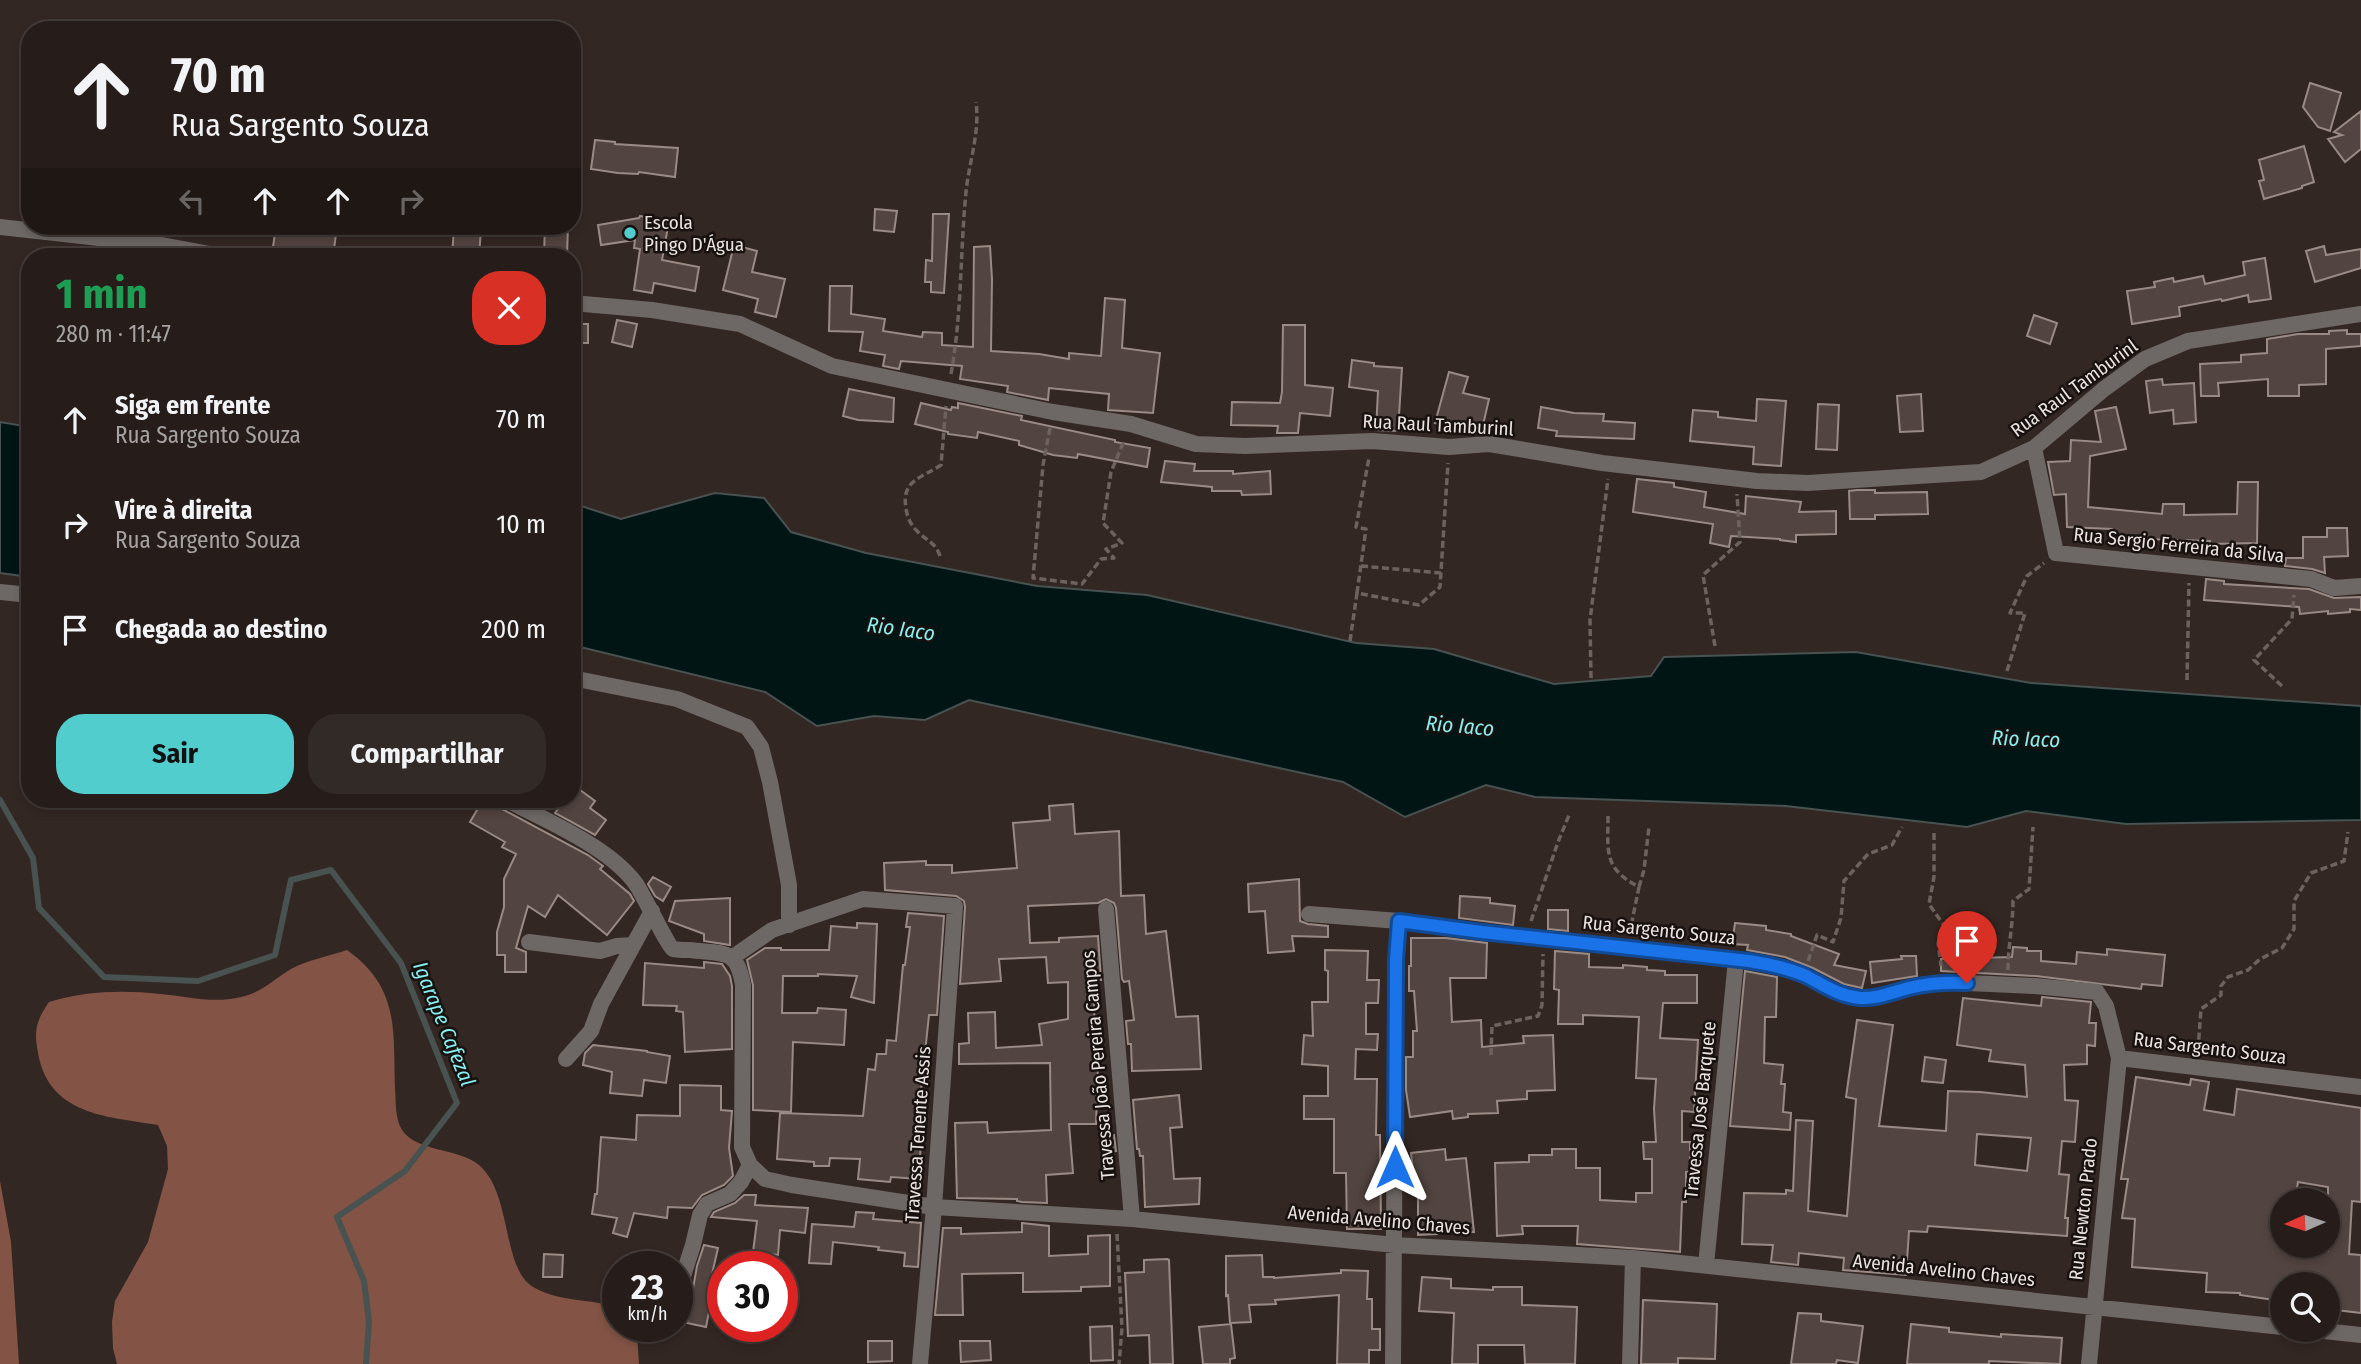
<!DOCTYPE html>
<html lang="pt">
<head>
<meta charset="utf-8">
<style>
  body { margin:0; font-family:"Fira Sans Condensed",sans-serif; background:#322a27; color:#f1f3f6; height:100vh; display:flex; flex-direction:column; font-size:26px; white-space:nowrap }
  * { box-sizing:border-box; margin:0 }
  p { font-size:23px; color:#a4a2a2 }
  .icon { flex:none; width:38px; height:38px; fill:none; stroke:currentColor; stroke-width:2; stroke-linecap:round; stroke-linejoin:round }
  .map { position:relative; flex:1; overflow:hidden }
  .panel { position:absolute; left:21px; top:248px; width:560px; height:560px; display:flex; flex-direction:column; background:#261d1a; border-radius:28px; box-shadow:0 4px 10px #0003,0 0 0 2px #423b39 }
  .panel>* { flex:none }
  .guide { position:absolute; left:21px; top:21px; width:560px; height:214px; border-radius:28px; box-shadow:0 4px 10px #0003,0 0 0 2px #423b39; background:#261d1a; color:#f1f3f6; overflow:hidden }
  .needle { width:46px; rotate:267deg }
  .controls { position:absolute; left:2270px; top:1188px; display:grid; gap:14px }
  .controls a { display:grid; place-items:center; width:70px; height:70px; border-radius:50%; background:#261d1a; box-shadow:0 4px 10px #0003,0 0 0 2px #423b39; font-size:35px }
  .speed { position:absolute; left:602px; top:1251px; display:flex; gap:14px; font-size:35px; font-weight:700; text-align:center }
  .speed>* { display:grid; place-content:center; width:91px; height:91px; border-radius:50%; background:#261d1a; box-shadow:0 4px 10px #0003,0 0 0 2px #423b39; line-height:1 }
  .speed small { font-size:18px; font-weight:400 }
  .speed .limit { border:10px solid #d22; background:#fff; color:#111 }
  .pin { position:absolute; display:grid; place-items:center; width:60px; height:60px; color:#fff; margin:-72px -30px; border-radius:50% 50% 50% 0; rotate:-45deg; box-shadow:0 0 7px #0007 }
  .pin .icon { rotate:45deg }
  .me { position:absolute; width:77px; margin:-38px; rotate:0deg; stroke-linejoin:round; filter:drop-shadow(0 0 5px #0008) }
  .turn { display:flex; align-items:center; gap:24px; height:147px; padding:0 35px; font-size:32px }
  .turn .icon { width:91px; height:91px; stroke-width:2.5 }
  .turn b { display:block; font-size:49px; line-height:60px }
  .lanes { display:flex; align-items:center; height:66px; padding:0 35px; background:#0003; justify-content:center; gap:35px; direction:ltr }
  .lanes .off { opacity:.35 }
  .round { display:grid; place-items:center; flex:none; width:74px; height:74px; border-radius:28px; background:#322a27 }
  .head { display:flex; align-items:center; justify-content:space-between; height:119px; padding:0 35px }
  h1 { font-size:42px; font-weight:700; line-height:52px; color:#1e9e55 }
  .action { display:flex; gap:14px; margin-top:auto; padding:14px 35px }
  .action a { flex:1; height:80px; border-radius:28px; background:#52cdce; color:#111; font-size:28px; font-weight:700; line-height:80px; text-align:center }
  .action a+a { background:#322a27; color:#f1f3f6 }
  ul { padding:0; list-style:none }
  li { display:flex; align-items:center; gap:21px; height:105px; padding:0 35px }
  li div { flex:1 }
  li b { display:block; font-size:26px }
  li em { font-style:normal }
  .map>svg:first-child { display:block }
</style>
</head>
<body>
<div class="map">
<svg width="2361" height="1364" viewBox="0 0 2361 1364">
  <rect width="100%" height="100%" fill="#332723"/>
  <path fill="#835445" d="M347 950C400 988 393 1030 395 1088 396 1102 395 1119 402 1130 416 1152 459 1148 479 1165 513 1194 501 1271 535 1288 560 1302 591 1299 618 1307V1326L634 1327 637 1334 639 1364H117L113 1348 112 1322 115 1301 148 1242 168 1169 167 1146 158 1125C111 1117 52 1116 39 1058 34 1033 34 1024 49 1002 86 991 122 990 160 994 184 996 206 1002 230 999 259 996 268 983 291 969 308 960 329 956 347 950Z
    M0 1181 11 1242 19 1364H0Z"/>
  <path fill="#021515" stroke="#475251" stroke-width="2" d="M0 422 30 427V577L0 573Z
    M715 493 764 498 791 532 866 553 1037 586 1147 595 1356 643 1434 649 1554 684 1651 676 1664 657 1856 652 2031 683 2361 706V820L2126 824 2026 811 1967 827 1786 806 1535 797 1486 785 1405 817 1343 782 969 700 925 720 874 716 817 726 765 692 572 645V503L621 519Z"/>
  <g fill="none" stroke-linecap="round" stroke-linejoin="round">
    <path stroke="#475251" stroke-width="6" d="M0 800 33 858 39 908 104 977 198 981 275 955 291 880 331 870 401 963 457 1103 405 1171 337 1217 364 1281 369 1322 366 1364"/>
  </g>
  <path fill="#524440" stroke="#9a8a85" stroke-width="2" fill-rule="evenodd" d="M2310 83 2341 93 2330 131 2318 127 2303 107Z
    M2361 111V149L2345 162 2328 139 2342 135 2334 132Z
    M595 140 615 142V144L678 148 675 177 639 172 638 174 618 173 591 169Z
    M2304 146 2314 182 2302 186V188L2264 199 2259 181 2264 180 2259 160Z
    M875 209 897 211 894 232 874 230Z
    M933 214H949L944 293 931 292V282H925L926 260 932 261Z
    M640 216 669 221 662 260 699 267 695 291 654 283 652 293 634 290 640 249 634 248 635 240 601 245 598 225 639 218Z
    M276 226H337L333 257H297V252L273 247Z
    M545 226H568L567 255 544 254Z
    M454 227 481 229 479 257H452Z
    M734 245 757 251 752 272 785 279 776 317 755 312 758 299 723 290Z
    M990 246 992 279 991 351 1039 354 1069 359V353L1101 356 1105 298 1125 300 1122 348 1160 353 1153 413 1108 410 1109 394 1049 388 1048 400 1007 392 1008 386 960 379 962 366 901 361 899 369 883 366 885 355 860 351 863 332 829 331 830 286H852L851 314 885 319 883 331 922 337 923 332 942 333V345L973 347 974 247Z
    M2324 246 2326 255 2361 249V268L2315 282 2306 251Z
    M2265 258 2271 299 2249 302 2248 295 2222 301 2221 299 2179 307 2180 316 2132 324 2127 291 2155 287 2154 282 2173 278 2174 282 2203 276 2205 284 2245 275 2243 262Z
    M2034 315 2057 323 2050 344 2027 336Z
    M617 320 637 324 632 347 612 342Z
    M572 324H588V343H572Z
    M1283 325H1305V385L1333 388 1330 416 1300 413 1298 433H1277L1278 426 1231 425 1232 402 1280 403 1282 392Z
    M2347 330V334H2361V346L2326 349V384L2299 385V396H2268V379L2218 383 2219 396H2201L2200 364 2241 362V355L2267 353V339L2298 334H2329V331Z
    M1352 360 1374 363V366L1402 368 1398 431 1376 430 1378 391 1349 387Z
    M1449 372 1468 377 1463 393 1489 399 1481 434 1435 423Z
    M2162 379 2163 385 2194 383 2196 422 2174 424 2173 410 2150 413 2146 381Z
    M849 389 894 398 893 422 858 420 843 416Z
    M1921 394 1923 431 1900 432 1897 396Z
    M1757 399 1786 401 1781 466 1753 464 1754 447 1690 441 1693 410 1718 412V417L1756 421Z
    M921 403 951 410 952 407 958 408V403L1022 416 1021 420 1115 440V442L1150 448 1147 467 1078 454 1077 458 1053 455 1019 445V441L978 432 977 438 948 434V432L915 424Z
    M1818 404 1839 405 1837 450 1816 449Z
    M1541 407 1574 413 1604 414 1603 421 1635 423 1634 439 1556 436 1557 431 1538 428Z
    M2116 407 2126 449 2090 456 2088 507 2162 514 2163 504H2184V515L2237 514 2238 482H2258L2257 543 2210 544V541L2146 539 2145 548 2111 544 2112 529 2067 527 2066 494 2054 495 2048 462 2070 461 2071 440 2101 442 2095 411Z
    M1165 461 1195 464 1194 471H1233V474L1270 471 1271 494 1242 495 1241 491H1212V487L1161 482Z
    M1637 479 1674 483V487L1706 492 1704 507 1745 514 1746 496 1801 502 1799 512 1836 511V534L1796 535V542L1780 540V539L1731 536 1729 547 1710 543 1713 524 1633 512Z
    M1857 490H1875V493L1927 492 1928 514 1875 515V519H1850L1849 491Z
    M2327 528H2347L2348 556 2324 557 2325 573 2312 569 2285 566 2286 558H2303V537H2327Z
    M2206 579 2224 581V584L2309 589 2334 598 2361 597V610L2350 609V612L2328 614V611L2300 614 2299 607 2204 600Z
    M572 784 595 801 590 808 606 820 595 835 555 813 565 800H572Z
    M483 800H497L502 809 588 855 603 866 600 869 630 894 634 901 607 935 558 895 545 917 528 906 516 948 526 952V972H505V955H497V932L504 907V879L516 854 502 847 505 842 470 822Z
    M1073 804 1075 834 1119 831 1121 896 1144 895 1146 934 1166 931 1176 1017 1198 1016 1201 1069 1132 1071 1131 1044H1128L1126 1021 1134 1020 1129 981 1124 982 1122 979 1116 908 1114 903 1106 899 1098 903 1028 906 1030 943 1059 942V938L1098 936 1101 980H1094V1009L1098 1077H1103L1104 1096H1097L1096 1124H1069L1073 1173 1046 1175 1047 1203 1022 1202 1017 1201V1199L957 1198 955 1123 987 1122 988 1133 1051 1130 1050 1063 959 1064V1044L969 1043 968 1013 995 1012 996 1048 1042 1045 1039 1024 1068 1019V982L1048 983 1046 957 999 959 1001 981 960 984 965 907 964 901 956 896 885 890 884 863 926 861V865H952V873L1017 868 1013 823 1050 820 1049 806Z
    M653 877 671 887 663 901 655 896 648 884Z
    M1299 879 1300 921 1308 924 1328 926V937L1292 936 1294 951 1268 953 1265 911 1249 912 1248 884Z
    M1460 896 1490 898V903L1515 906 1513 925 1459 918Z
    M730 898V945L704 941V934L669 921 675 901Z
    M1548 910H1568V931L1548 929Z
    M908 913 944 916 937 1015H929L916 1138H921L919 1179 891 1177 890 1182 858 1179 860 1159 830 1158 829 1166H814V1162L777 1159 780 1113 863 1116 868 1069 875 1070 877 1054H886L887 1040 896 1041 903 965H905L910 927H906Z
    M857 923 877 924 874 1003 851 997 857 976 818 974V976H783L782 1013H817L818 1008 846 1010 844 1045 793 1042 791 1112 753 1110V985L747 960 765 948H781V950H829L831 926 857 928Z
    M1735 923 1766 926V930L1791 934V936L1839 954 1834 965 1866 971 1862 988 1844 984 1813 968 1785 957 1747 950 1748 945 1732 944Z
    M1411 938H1446L1487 943 1486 978H1450L1452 1022 1481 1020 1482 1047 1524 1043 1523 1036 1553 1035 1555 1090 1527 1091V1099L1497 1101 1498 1113 1468 1114V1117L1453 1119 1452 1111 1410 1117 1406 1090V1057H1413V1031H1417L1414 991H1409V966H1411Z
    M2013 947 2027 948V951H2041V961L2076 964 2077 952 2107 955V949L2165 955 2162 986 2142 984 2141 989 2036 976 1941 971V959L2012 957Z
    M1325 950 1368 951 1367 980H1379L1378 1003H1366V1034H1378L1377 1050 1356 1049 1355 1079H1377L1376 1135H1380L1381 1229H1347L1346 1173H1334V1119H1304V1096H1328V1066L1302 1064 1304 1035 1313 1036 1312 1002H1328V971L1325 970Z
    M1555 951 1589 954V967L1623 968V965L1647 967V970L1665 971V975H1697V1003H1663L1660 1038 1698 1040 1694 1112 1682 1111V1142H1690V1172H1686V1202H1682L1680 1252 1577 1244 1578 1226H1522L1523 1234 1497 1236 1495 1163 1529 1162V1155H1552V1149H1576V1168H1600V1200L1636 1202V1193H1652V1159H1644L1643 1142H1656L1654 1109 1656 1079 1636 1078 1639 1017 1583 1015V1024H1558L1559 990 1554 989Z
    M1901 956H1916L1917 976 1872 983 1870 962 1902 959Z
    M704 962 722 964 730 976 732 986V1049L685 1052 683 1012 676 1011 677 1006 643 1005 645 963 704 968Z
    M1745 971 1777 977 1776 1017H1765L1764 1063 1783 1065 1781 1084H1785L1783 1112 1791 1113 1790 1130 1730 1126Z
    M2042 997 2091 1002 2089 1023H2096L2095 1046 2087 1045V1064L2064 1065 2065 1100 2078 1101 2075 1142 2062 1141 2059 1174 2069 1175 2065 1218H2068L2067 1236 1928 1226 1927 1232 1909 1231 1906 1275 1843 1270 1844 1258 1799 1253 1798 1265 1771 1262 1773 1245 1742 1244 1744 1193 1786 1194V1190L1793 1191 1796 1120 1813 1121 1808 1211 1847 1216 1856 1099 1846 1097 1857 1020 1893 1025 1879 1126 1946 1131 1948 1091 1980 1092 2027 1097 2025 1065 1989 1061 1991 1050 1957 1045 1963 998 2041 1006ZM1977 1134 2031 1138 2027 1171 1975 1165Z
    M593 1045 647 1051V1052L670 1056 666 1083 644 1080 642 1096 610 1093 612 1072 583 1065 585 1053Z
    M1925 1057 1946 1060 1943 1083 1922 1081Z
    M2136 1077 2190 1085 2191 1079 2209 1082 2204 1110 2234 1115 2237 1089 2361 1108V1202L2352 1201 2349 1254 2361 1255V1313L2328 1309V1284H2282L2281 1301 2240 1295V1293L2206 1292 2207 1273 2132 1267 2135 1219 2122 1218 2128 1179H2121ZM2298 1182 2328 1187V1251L2288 1250 2289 1246H2282V1200H2295Z
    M680 1085 721 1086V1110L732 1111 729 1148 733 1176 724 1185 702 1195 692 1208 668 1207 667 1218 634 1213 627 1237 613 1233 617 1218 592 1214 595 1194H597L601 1137 636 1140 637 1115 680 1116Z
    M1179 1095 1182 1127 1170 1128 1174 1179 1200 1178 1199 1204 1145 1207 1143 1156H1140L1139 1149H1137L1133 1100Z
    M1103 1135H1114L1116 1151 1104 1152Z
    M1445 1149 1446 1160 1466 1158 1474 1232H1437V1234L1418 1235V1180L1414 1181 1411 1153Z
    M744 1195H756L755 1205 808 1208 805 1233 780 1230 778 1255 753 1252 757 1221 711 1217 714 1212 735 1203Z
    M856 1212 874 1213 873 1219 921 1223 918 1267 904 1266 905 1253 878 1250 879 1247 833 1242 831 1264 809 1263 812 1224 854 1227Z
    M1022 1223 1049 1226V1256L1088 1254V1236L1110 1235V1286L1081 1287V1291L1023 1292V1273L962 1274 963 1315H935L943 1228H961V1234L1022 1232Z
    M704 1245 718 1248 707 1296 712 1297 706 1327 687 1323 697 1266Z
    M544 1254 563 1255 562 1277H543Z
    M1262 1255 1263 1277H1274V1278L1341 1273V1270L1368 1271 1367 1299H1372V1329H1380V1350H1369V1364H1337L1339 1295 1275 1300 1276 1304 1249 1305 1251 1322 1230 1323 1228 1295 1226 1296V1256Z
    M1167 1259 1169 1260 1173 1364H1150L1149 1335 1128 1336 1125 1273 1144 1272V1260Z
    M1422 1277 1451 1279V1288L1493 1290V1287H1522V1305L1577 1307 1575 1364H1525L1524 1345H1478V1364H1452L1454 1313 1419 1311Z
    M1643 1300 1717 1304 1715 1359 1678 1358V1364H1641Z
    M1798 1313 1821 1314V1321L1863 1326 1858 1363 1837 1360 1836 1364H1791Z
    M1231 1324 1235 1358 1230 1359V1364H1203L1199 1327Z
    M1911 1324 1949 1328V1332L2001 1337V1334L2062 1338 2060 1364 1989 1361V1364H1907Z
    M1112 1326 1113 1360 1091 1361 1090 1327Z
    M868 1341H892V1361L868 1362Z
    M960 1341H990L991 1360 961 1362Z"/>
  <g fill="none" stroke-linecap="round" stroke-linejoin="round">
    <path stroke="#6c625e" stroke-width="3.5" stroke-dasharray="7 3.5" stroke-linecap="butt" d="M951 374C962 314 960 253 966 192 969 162 980 133 976 102
      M1050 428 1043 465 1033 578 1082 584 1101 559 1114 558 1106 549 1122 543 1103 523 1111 472 1124 441
      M940 556C936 543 927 541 918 532 911 525 907 518 906 508 901 480 922 478 941 465L946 406
      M1361 566 1441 573
      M1357 593 1366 529 1356 527 1369 458
      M1350 641 1357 593 1419 605 1440 587 1448 463
      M1715 646 1703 575 1740 542 1737 494
      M2007 671 2025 613H2010L2027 576 2044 563
      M1591 678 1590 620 1608 479
      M2187 680 2189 583
      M2282 686 2254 660 2292 619 2294 595
      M1608 816C1608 852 1603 868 1639 887L1630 931
      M1934 833V877L1929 904 1947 930 1938 943 1941 966
      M1639 887 1644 870 1649 827
      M1531 921 1558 842 1569 815
      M1808 961 1817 935 1833 942 1841 918 1844 881 1868 854 1892 845 1902 827
      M2008 970C2008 946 2013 925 2013 901L2029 889 2033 827
      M2198 1050 2201 1009 2221 995V986L2228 977 2248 970 2260 959 2282 948 2294 929V901L2311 873 2344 861 2348 832
      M1491 1055 1492 1026 1538 1016 1542 1005 1543 954
      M1117 1234 1122 1328 1119 1364"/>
    <path stroke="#6d6765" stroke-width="16" d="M0 227 162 245 226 257
      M572 303 652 310 740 324 832 366 1053 412 1131 424 1196 444 1245 446 1372 441 1449 447 1489 444 1602 463 1757 481 1808 483 1981 472 2034 448 2104 389 2145 359 2188 341 2361 314
      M2034 448 2056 553 2311 579 2334 588 2361 586
      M0 592 30 595
      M572 678 677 699 747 727 761 747 770 782 789 885V925
      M507 800C547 821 609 847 636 884 643 894 668 946 673 949 677 950 685 950 689 950 722 954 737 947 743 985L742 1147 750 1165 765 1179 792 1185 934 1207 1132 1219 1395 1245 1633 1258 2282 1327
      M1106 909 1132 1219
      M1309 914 1399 921 1482 932 1749 961 1781 967 1808 977 1840 994 1860 998H1872L1912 987 1946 982 2035 986 2097 992 2106 1006 2119 1058 2089 1364
      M529 942 600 951 617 946 633 945
      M733 957 772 930 863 899 955 906 934 1207 920 1364
      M2119 1058 2361 1087
      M566 1059 591 1031 601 1004 652 911
      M1706 1265 1736 960
      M677 1285 683 1276 693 1245 700 1215 707 1204 730 1194 741 1182 750 1165
      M2315 1330 2361 1335
      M1393 1364 1396 960 1399 921
      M1630 1364 1633 1258"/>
  </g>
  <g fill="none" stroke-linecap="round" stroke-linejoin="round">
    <g stroke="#114b97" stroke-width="18">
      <path id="route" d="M1395 1167 1396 960 1399 921 1482 932 1749 961C1768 964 1788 968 1806 976 1825 986 1839 996 1860 998 1879 999 1895 991 1913 987 1931 983 1948 982 1967 983"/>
    </g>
    <use href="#route" stroke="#1a73e8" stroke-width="12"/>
  </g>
  <circle fill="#52cdce" stroke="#17110f" stroke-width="2.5" cx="630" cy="233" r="7"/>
  <g text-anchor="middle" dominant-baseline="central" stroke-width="5" stroke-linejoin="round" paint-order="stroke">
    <g font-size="19" fill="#e9e1de" stroke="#17110f" text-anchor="start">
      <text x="644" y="222">Escola<tspan x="644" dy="22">Pingo D'Água</tspan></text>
    </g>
    <g font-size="19" fill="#e9e1de" stroke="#17110f">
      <text transform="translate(2074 388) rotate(-36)">Rua Raul Tamburinl</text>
      <text transform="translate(1438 425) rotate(3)">Rua Raul Tamburinl</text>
      <text transform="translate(2179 545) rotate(6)">Rua Sergio Ferreira da Silva</text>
      <text transform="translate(1659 930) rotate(6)">Rua Sargento Souza</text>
      <text transform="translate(2210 1048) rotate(7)">Rua Sargento Souza</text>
      <text transform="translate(1098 1065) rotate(-95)">Travessa João Pereira Campos</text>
      <text transform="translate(1700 1110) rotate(-84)">Travessa José Barquete</text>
      <text transform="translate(918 1134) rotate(-86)">Travessa Tenente Assis</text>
      <text transform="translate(2083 1209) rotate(-84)">Rua Newton Prado</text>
      <text transform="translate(1379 1220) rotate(5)">Avenida Avelino Chaves</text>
      <text transform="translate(1944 1270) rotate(6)">Avenida Avelino Chaves</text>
    </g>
    <g font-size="21" font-style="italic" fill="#86efef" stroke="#17110f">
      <text transform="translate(901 629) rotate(8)">Rio Iaco</text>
      <text transform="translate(1460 726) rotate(5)">Rio Iaco</text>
      <text transform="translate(2026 739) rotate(2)">Rio Iaco</text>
      <text transform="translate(444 1024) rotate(68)">Igarape Cafezal</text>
    </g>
  </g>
</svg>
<div class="controls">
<a><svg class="needle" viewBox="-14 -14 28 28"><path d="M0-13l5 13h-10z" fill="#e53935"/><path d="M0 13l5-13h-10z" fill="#a4a2a2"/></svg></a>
<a><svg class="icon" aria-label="search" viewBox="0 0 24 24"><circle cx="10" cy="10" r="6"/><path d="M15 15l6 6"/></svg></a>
</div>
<div class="speed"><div>23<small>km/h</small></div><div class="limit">30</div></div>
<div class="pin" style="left:1967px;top:983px;background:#d93025"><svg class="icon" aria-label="arrive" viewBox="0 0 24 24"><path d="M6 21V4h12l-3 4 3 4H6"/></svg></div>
<svg class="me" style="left:1395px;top:1167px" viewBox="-20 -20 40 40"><path d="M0-17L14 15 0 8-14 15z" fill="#1a73e8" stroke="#fff" stroke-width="4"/></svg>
<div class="guide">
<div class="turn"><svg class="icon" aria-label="ahead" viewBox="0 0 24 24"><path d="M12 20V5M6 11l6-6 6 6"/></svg><div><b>70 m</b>Rua Sargento Souza</div></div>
<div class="lanes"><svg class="icon off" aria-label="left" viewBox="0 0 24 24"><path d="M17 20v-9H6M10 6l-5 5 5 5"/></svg><svg class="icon" aria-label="ahead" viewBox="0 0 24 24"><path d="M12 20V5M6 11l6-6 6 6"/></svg><svg class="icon" aria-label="ahead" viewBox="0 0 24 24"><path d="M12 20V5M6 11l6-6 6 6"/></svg><svg class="icon off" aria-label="right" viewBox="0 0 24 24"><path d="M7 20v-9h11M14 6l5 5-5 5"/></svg></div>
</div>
<section class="panel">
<div class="head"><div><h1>1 min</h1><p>280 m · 11:47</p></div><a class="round" style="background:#d93025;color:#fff"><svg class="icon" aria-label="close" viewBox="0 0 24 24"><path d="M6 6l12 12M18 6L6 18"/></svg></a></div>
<ul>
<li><svg class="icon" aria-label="ahead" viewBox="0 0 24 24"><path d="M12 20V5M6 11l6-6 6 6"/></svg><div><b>Siga em frente</b><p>Rua Sargento Souza</p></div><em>70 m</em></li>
<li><svg class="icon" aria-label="right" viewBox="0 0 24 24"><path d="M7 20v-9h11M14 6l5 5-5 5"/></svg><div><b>Vire à direita</b><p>Rua Sargento Souza</p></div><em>10 m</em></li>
<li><svg class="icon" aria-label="arrive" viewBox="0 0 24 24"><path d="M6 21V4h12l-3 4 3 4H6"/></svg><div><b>Chegada ao destino</b></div><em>200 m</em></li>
</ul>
<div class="action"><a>Sair</a><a>Compartilhar</a></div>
</section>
</div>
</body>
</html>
